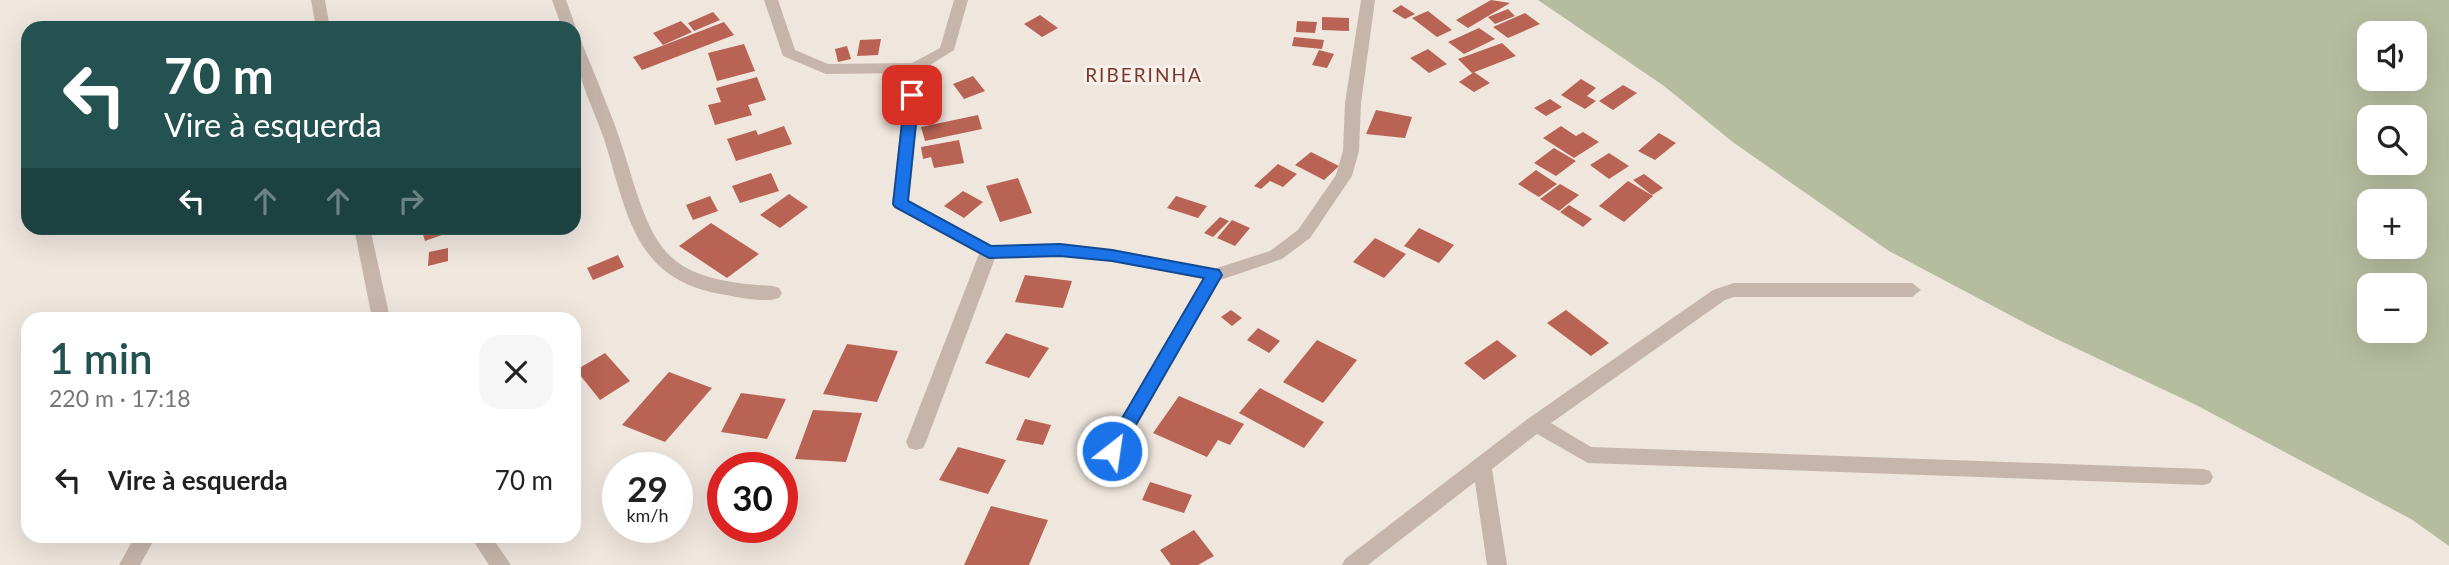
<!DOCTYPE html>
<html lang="pt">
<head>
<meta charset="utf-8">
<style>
  body { margin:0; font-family:Lato,sans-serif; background:#f6f6f6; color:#222; height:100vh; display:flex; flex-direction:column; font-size:26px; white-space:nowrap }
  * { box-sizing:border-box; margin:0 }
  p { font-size:23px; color:#767676 }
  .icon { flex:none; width:38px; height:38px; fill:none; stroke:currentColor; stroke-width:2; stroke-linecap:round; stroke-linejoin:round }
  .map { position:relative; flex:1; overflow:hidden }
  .sheet { position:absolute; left:21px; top:312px; width:560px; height:231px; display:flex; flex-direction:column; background:#fff; border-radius:21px; box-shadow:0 7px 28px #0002 }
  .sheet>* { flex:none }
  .top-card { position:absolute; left:21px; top:21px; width:560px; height:214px; border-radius:21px; box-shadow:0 7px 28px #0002; background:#245251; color:#fff; overflow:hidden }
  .fabs { position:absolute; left:2357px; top:21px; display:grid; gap:14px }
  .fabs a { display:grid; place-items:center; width:70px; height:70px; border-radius:14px; background:#fff; box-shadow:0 7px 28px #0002; font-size:35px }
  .speed { position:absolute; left:602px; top:452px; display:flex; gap:14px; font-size:35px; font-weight:700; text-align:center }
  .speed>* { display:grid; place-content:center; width:91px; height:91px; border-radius:50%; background:#fff; box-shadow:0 7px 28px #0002; line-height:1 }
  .speed small { font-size:18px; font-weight:400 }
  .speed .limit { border:10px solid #d22; background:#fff; color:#111 }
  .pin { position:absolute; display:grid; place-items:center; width:60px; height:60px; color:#fff; margin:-30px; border-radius:14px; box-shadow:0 4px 10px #0006 }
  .me { position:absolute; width:77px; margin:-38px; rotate:30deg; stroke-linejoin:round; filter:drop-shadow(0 0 5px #0008) }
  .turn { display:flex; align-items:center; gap:24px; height:147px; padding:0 28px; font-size:32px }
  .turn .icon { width:91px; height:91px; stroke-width:2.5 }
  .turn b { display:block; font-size:49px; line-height:60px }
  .lanes { display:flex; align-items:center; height:66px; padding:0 28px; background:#0003; justify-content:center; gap:35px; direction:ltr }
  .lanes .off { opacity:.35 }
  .round { display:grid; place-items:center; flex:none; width:74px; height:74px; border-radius:21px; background:#f6f6f6 }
  .headline { display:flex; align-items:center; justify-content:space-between; height:119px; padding:0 28px }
  h1 { font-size:42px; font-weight:600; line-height:52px; color:#245251 }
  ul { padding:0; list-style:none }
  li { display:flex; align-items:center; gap:21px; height:98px; padding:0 28px }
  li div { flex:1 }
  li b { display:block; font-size:26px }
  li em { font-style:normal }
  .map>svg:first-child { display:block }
</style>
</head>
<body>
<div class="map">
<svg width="2449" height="565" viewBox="0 0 2449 565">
  <rect width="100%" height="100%" fill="#efe6de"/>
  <path fill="#b6bd9f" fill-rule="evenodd" d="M1538 0H2449V546L2411 519 2196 405 2046 334 1889 251 1734 143 1664 86ZM2370 33H2415V79H2370ZM2370 117H2415V163H2370ZM2370 201H2415V247H2370ZM2370 285H2415V331H2370Z"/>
  <path fill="#b86353" d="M1491 0 1510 3 1468 28 1456 20Z
    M1401 5 1415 14 1405 19 1392 11Z
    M1508 9 1515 16 1495 24 1488 17Z
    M1428 11 1452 30 1437 37 1412 18Z
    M713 12 720 20 694 31 688 23Z
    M1525 13 1540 24 1508 38 1493 27Z
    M1040 15 1058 28 1042 37 1024 24Z
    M1322 17 1349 18V31L1322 30Z
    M681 21 692 32 663 45 653 33Z
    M1297 21 1317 22 1315 33 1296 32Z
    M724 22 734 35 642 70 633 57Z
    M1479 28 1495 39 1464 54 1448 42Z
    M1294 37 1324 40 1322 49 1292 46Z
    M881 39 878 55 857 56 860 40Z
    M1502 43 1516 56 1472 73 1458 59Z
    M744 44 755 71 717 81 708 53Z
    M847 46 851 59 838 62 835 49Z
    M1428 49 1447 64 1429 73 1410 58Z
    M1319 50 1334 54 1327 68 1312 65Z
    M1474 72 1490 83 1474 92 1459 82Z
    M973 76 985 91 964 99 953 84Z
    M757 77 766 100 748 105 752 115 715 125 708 105 721 102 716 88Z
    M1581 79 1596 88 1587 96 1596 101 1585 109 1561 95Z
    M1623 85 1637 93 1613 110 1599 101Z
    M1550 99 1562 107 1546 116 1534 108Z
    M1376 110 1412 117 1405 138 1366 134Z
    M978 115 982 129 925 141 921 127Z
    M784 126 792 144 736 161 727 139 756 130 758 135Z
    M1561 126 1576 136 1583 132 1599 142 1574 158 1543 138Z
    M1659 133 1676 143 1655 160 1638 151Z
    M959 140 964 163 934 168 931 157 923 159 921 147Z
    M1554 148 1576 161 1556 176 1534 163Z
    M1311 152 1339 166 1324 180 1295 165Z
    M1609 153 1629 166 1609 179 1590 165Z
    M1278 164 1297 174 1283 187 1270 181 1261 189 1254 186Z
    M1536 170 1557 184 1539 197 1518 184Z
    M771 173 779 191 740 203 732 186Z
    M1644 174 1663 188 1652 195 1633 180Z
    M1018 178 1032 213 1000 222 986 186Z
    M1628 181 1653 196 1624 222 1599 206Z
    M1560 184 1579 195 1559 211 1540 199Z
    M963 191 983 202 964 218 944 206Z
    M789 194 808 207 780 228 760 215Z
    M710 196 718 211 693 220 686 205Z
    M1176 196 1207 206 1198 218 1167 208Z
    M1569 205 1592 219 1583 227 1560 212Z
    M1220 217 1229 221 1213 237 1204 233Z
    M1232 220 1250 228 1235 246 1217 238Z
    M711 223 759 254 727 278 679 246Z
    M421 228H452L453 231 425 241Z
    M1419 228 1454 245 1439 263 1404 246Z
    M1375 238 1406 254 1384 278 1353 262Z
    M448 248V261L428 266 429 252Z
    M618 255 624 267 593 280 587 268Z
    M1025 275 1072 281 1063 308 1015 302Z
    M1231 310 1242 318 1232 326 1221 317Z
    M1566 310 1609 343 1591 356 1547 323Z
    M1258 328 1280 341 1269 353 1247 340Z
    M1006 333 1049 348 1029 378 985 363Z
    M1317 340 1357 360 1323 403 1283 382Z
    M1497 340 1517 356 1484 380 1464 363Z
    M847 344 898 351 877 402 823 394Z
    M605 353 630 381 600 400 576 370Z
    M669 372 712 388 665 442 622 425Z
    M1260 388 1324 422 1304 448 1239 413Z
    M741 393 786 399 767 439 721 432Z
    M1179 396 1244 424 1230 445 1218 440 1207 457 1153 433Z
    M813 410 862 413 846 462 795 459Z
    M1025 419 1051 425 1043 445 1016 440Z
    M958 447 1006 460 988 494 939 480Z
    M1150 482 1192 495 1184 513 1142 500Z
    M991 506 1048 520 1029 565H964Z
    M1194 530 1214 556 1198 565H1171L1160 550Z"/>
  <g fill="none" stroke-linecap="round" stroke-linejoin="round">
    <path fill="#c6b5ab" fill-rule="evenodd" d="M311 0H325L330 28H316Z
      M552 0H566L576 28 574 31V28H562Z
      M764 0H778L795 50 828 64 912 63 940 48 954 0H968L954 50 922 70 909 200 992 246 1061 244 1112 249 1214 269 1270 251 1298 230 1336 175 1343 151 1345 103 1361 0H1375L1361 103 1359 151 1352 176 1310 238 1282 259 1220 280 1119 457 1112 459 1105 457 1102 451 1105 445 1203 279 1112 261 1061 256 995 258 926 442 923 448 916 450 909 448 906 442 979 254 894 207 892 203 907 73 826 74 783 56Z
      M574 36 581 41C596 78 612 114 624 152 654 250 661 280 773 286L779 288 782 293 779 298C764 303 742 298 726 295 633 281 628 214 604 139 592 104 574 73 574 36Z
      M354 228H370L390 318H372Z
      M1734 283H1912L1921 290 1912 297H1734L1725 300 1551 423 1591 447 2203 469 2210 471 2213 477 2210 483 2203 485 1588 463 1537 434 1492 469 1507 565H1487L1475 482 1368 565H1342L1345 559 1529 418 1713 290Z
      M135 536H156L140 565H119Z
      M470 536H491L511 565H489Z"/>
  </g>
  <path fill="#1a73e8" stroke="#114b97" stroke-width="2" d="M912 91 919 95 908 201 991 246 1060 244 1112 250 1219 270 1222 275 1118 456 1112 458 1103 451 1204 278 1112 261 1060 256 989 258 895 207 893 204 905 95Z"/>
  <g text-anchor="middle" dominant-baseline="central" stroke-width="6" stroke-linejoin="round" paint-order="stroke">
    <g font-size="19" letter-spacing="2" fill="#7b382c" stroke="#f8f0ea">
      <text x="1144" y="74">RIBERINHA</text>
    </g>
  </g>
</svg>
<div class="fabs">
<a><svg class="icon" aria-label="sound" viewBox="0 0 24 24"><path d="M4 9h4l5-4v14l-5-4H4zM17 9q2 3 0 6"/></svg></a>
<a><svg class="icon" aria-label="search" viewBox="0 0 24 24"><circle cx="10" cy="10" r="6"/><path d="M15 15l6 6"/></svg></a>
<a>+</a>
<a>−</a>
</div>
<div class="speed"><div>29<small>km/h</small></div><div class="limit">30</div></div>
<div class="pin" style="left:912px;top:95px;background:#d93025"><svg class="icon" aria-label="arrive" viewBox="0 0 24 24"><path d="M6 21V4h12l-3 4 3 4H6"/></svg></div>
<svg class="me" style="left:1112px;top:451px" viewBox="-20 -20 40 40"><circle r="17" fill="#1a73e8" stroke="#fff" stroke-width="3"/><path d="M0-11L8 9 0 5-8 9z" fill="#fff"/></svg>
<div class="top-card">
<div class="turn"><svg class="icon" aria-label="left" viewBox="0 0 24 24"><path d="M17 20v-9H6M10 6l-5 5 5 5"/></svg><div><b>70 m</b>Vire à esquerda</div></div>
<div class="lanes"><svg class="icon" aria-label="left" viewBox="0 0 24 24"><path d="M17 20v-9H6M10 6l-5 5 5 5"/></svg><svg class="icon off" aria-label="ahead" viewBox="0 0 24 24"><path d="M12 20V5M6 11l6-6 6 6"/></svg><svg class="icon off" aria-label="ahead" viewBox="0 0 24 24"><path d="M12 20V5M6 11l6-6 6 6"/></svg><svg class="icon off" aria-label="right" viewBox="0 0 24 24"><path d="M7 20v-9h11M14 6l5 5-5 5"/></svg></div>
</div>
<section class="sheet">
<div class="headline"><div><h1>1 min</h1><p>220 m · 17:18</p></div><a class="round"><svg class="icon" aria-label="close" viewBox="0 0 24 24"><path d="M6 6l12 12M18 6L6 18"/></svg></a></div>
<ul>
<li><svg class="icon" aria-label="left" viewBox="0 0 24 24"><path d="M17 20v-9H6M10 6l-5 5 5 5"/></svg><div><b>Vire à esquerda</b></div><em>70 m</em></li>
</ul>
</section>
</div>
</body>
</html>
